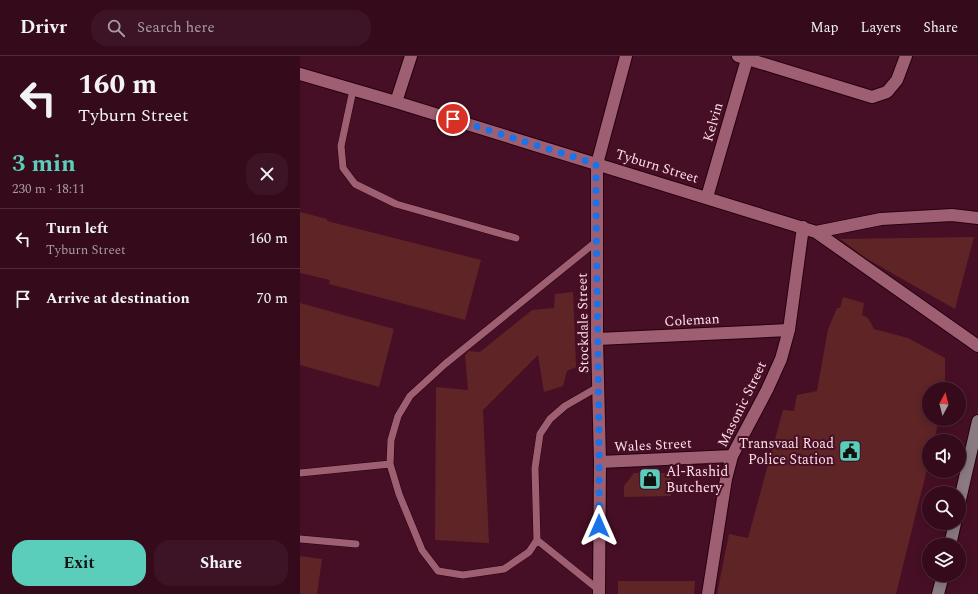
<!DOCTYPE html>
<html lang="en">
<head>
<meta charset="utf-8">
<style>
  body { margin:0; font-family:Spectral,serif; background:#3d1425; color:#f1f3f6; height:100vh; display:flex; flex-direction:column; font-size:15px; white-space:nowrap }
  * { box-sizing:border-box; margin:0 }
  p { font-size:13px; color:#aa9ba3 }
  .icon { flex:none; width:22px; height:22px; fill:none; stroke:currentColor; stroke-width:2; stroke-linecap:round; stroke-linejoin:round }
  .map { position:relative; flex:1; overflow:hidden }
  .details { display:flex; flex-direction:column; background:#350b1c; width:300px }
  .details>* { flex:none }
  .guide { background:#350b1c; color:#f1f3f6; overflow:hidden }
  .needle { width:26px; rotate:7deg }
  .tools { position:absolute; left:622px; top:326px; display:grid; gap:8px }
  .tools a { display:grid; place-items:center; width:44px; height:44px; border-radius:50%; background:#350b1c; box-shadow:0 2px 10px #0003,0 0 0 1px #4f2b3b; font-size:20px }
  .pin { position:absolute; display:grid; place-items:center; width:34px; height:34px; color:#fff; margin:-17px; border:2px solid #fff; border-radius:50%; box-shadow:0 1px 4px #0007 }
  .me { position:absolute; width:44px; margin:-22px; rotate:0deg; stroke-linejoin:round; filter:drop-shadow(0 0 3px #0008) }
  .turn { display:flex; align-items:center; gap:14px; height:84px; padding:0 12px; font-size:18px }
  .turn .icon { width:52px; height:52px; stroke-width:2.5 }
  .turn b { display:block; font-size:28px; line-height:34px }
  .round { display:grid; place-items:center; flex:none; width:42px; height:42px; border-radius:16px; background:#3d1425 }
  .summary { display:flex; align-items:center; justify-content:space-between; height:68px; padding:0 12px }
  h1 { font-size:24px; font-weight:700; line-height:30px; color:#5bcebb }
  .primary-button { display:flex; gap:8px; margin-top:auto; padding:8px 12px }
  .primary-button a { flex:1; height:46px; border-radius:16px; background:#5bcebb; color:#111; font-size:16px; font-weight:700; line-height:46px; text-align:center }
  .primary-button a+a { background:#3d1425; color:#f1f3f6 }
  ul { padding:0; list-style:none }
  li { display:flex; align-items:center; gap:12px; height:60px; padding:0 12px; border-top:1px solid #4f2b3b }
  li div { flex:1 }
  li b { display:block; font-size:15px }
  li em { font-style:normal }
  header { display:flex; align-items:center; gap:24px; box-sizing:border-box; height:56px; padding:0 20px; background:#350b1c; border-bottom:1px solid #4f2b3b }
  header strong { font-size:19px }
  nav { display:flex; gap:22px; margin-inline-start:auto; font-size:14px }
  .search { width:280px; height:36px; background:#3d1425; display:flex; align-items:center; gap:10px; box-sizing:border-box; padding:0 14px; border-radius:16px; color:#aa9ba3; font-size:15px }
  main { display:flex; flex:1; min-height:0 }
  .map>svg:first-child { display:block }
</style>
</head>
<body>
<header>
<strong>Drivr</strong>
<div class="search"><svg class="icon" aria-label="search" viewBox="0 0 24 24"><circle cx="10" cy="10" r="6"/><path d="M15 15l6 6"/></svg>Search here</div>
<nav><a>Map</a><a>Layers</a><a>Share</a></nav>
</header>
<main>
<section class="details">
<div class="guide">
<div class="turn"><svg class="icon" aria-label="left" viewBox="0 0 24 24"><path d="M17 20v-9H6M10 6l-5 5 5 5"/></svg><div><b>160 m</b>Tyburn Street</div></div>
</div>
<div class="summary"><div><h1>3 min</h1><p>230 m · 18:11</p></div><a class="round"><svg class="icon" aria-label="close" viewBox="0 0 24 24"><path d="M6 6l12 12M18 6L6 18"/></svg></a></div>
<ul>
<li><svg class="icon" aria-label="left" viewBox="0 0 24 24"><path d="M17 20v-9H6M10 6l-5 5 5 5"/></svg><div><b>Turn left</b><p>Tyburn Street</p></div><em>160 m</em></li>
<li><svg class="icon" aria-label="arrive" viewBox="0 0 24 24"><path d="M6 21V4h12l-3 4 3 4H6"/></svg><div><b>Arrive at destination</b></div><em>70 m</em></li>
</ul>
<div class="primary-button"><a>Exit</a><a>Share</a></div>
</section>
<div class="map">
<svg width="678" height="538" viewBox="0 0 678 538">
  <rect width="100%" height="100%" fill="#470f25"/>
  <path fill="#5f2426" d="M0 156 27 163V165L181 204 165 264 29 228 30 224 0 217Z
    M674 181 655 253 567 203 540 183Z
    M273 236 276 311 267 315 263 330 244 336 238 299 183 354 189 487 135 484 136 331 168 334 165 299 169 295 180 296 232 254 254 252 255 238Z
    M543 241 564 247 562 259 568 262 574 273 608 282 645 302V333H629V363H639L634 385H629V405L596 538H417L429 478 448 482 483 354 494 355 497 339 517 335 528 273 537 252H540Z
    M0 247 94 273 79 331 0 309Z
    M334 417H371V440L324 441V430Z
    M0 500 22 503 17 538H0Z
    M318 525H395L394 538H318Z"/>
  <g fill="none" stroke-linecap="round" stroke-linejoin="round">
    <g stroke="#26000e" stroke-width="8">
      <path id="lane" d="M53 34 41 90 43 112 55 128 96 148 216 182
        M297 185 145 308 110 340 98 360 91 384 90 408 99 438 122 494 138 515 163 519 204 513 229 496 237 484 235 412 240 378 250 363 265 350 298 331
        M0 417 90 408
        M0 483 56 488
        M237 484 299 534"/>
    </g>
    <g stroke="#26000e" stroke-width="14">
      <path id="street" d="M438 0 572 41 587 36 597 24 606 0
        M0 18 96 46 516 176 678 290
        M96 46 111 0
        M407 141 448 0
        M516 176 581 163 652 159 678 162
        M297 283 489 274
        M300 406 432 400
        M299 538 300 406 297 283V108L326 0
        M408 538 426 423 432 400 467 334 481 303 489 274 503 171"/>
    </g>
    <g stroke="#26000e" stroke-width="14">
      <path id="secondary" d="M659 448 678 365
        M650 489 655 467
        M638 538 643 519"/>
    </g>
    <use href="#lane" stroke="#9f5f72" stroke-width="7"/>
    <use href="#street" stroke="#9f5f72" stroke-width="12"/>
    <use href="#secondary" stroke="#8b7a82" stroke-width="12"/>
  </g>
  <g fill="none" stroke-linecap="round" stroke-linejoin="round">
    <path stroke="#1a73e8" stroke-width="7" stroke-dasharray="0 12.6" d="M153 63 296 108C296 229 300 349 299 470"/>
  </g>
  <defs>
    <g id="civic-square" transform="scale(1.15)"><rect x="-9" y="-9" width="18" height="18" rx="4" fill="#5bcebb" stroke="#470f25"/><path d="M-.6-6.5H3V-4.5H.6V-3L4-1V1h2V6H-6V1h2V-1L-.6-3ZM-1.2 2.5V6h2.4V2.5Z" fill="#111"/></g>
    <g id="shop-square" transform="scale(1.15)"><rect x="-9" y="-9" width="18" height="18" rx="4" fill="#5bcebb" stroke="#470f25"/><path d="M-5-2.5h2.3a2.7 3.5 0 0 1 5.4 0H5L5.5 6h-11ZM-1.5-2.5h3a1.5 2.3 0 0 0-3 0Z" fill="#111"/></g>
  </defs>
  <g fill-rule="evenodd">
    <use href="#civic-square" x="550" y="395"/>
    <use href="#shop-square" x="350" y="423"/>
  </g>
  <g text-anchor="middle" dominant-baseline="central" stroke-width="4" stroke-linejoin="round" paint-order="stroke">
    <g font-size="14" fill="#fee0e7" stroke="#470f25">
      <text transform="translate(413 66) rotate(-74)">Kelvin</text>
      <text transform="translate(357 110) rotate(17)">Tyburn Street</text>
      <text transform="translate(392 264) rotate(-3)">Coleman</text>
      <text transform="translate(283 267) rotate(-91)">Stockdale Street</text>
      <text transform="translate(442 348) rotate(-64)">Masonic Street</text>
      <text transform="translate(353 389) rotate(-3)">Wales Street</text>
    </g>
    <g font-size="14" fill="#fee0e7" stroke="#470f25" text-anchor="end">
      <text x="534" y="387">Transvaal Road<tspan x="534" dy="16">Police Station</tspan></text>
      <text x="366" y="415" text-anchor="start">Al-Rashid<tspan x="366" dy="16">Butchery</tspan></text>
    </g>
  </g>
</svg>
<div class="tools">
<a><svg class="needle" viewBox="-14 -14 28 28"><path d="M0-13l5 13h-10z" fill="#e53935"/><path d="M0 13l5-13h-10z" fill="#aa9ba3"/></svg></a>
<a><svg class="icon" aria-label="sound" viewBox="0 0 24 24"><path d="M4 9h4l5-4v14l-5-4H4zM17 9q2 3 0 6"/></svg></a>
<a><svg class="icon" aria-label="search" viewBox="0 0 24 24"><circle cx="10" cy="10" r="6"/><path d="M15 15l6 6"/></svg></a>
<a><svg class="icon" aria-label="layers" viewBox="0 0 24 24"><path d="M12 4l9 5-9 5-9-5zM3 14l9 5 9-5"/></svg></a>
</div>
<div class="pin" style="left:153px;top:63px;background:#d93025"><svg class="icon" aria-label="arrive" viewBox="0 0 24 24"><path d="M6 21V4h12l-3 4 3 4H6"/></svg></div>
<svg class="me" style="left:299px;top:470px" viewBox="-20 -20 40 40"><path d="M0-17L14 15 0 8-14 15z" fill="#1a73e8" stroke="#fff" stroke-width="4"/></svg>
</div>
</main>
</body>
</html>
